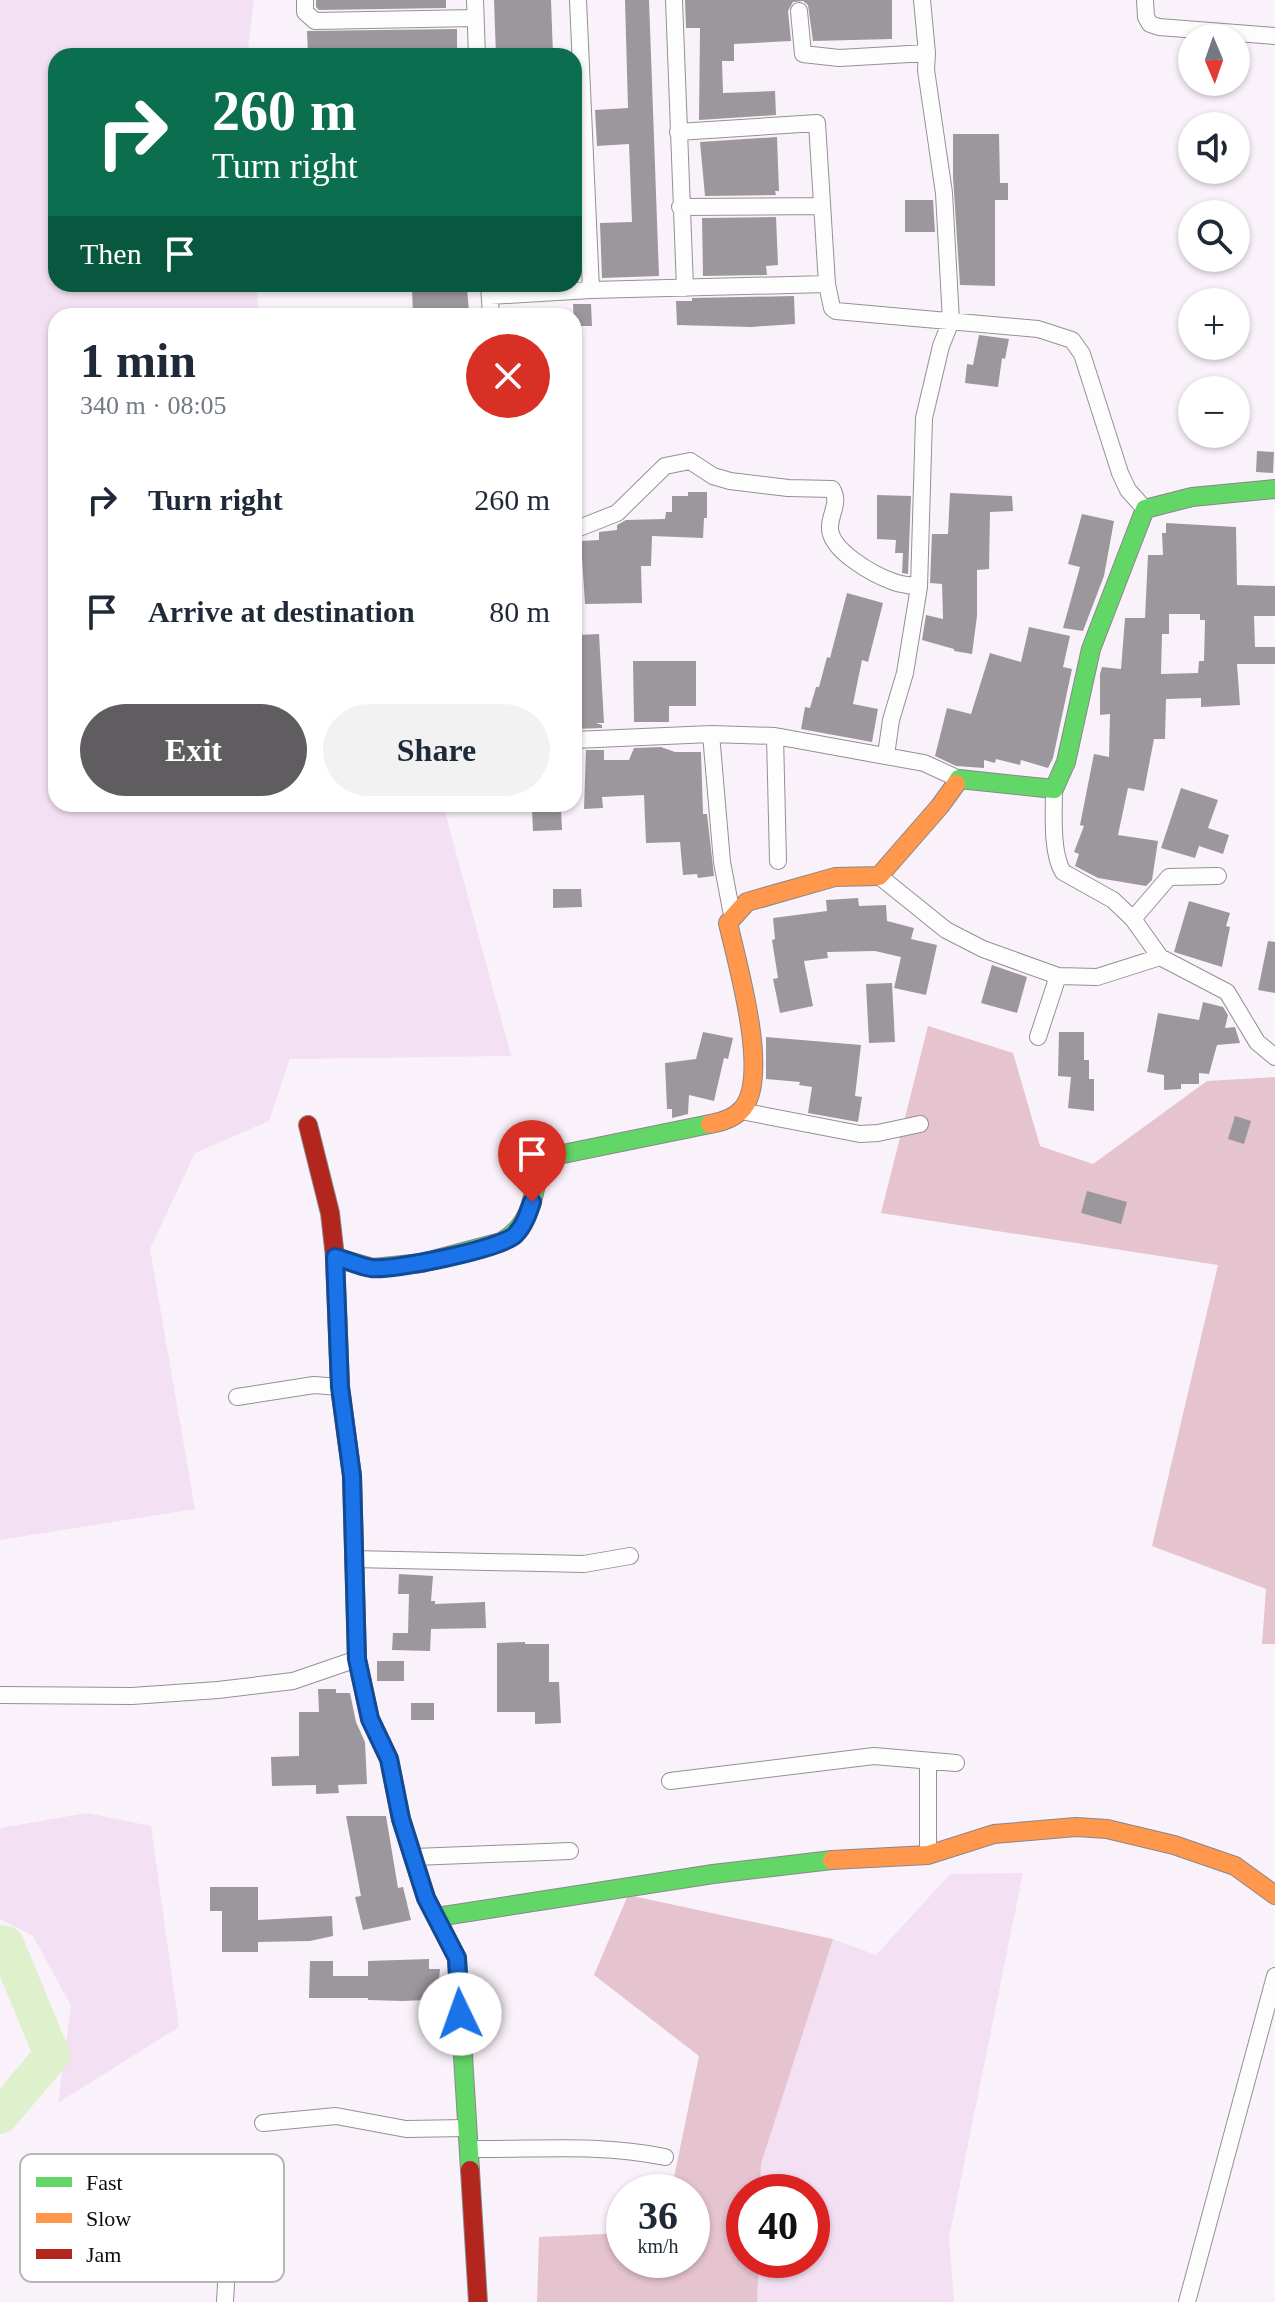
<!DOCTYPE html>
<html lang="en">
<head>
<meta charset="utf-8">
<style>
  body { margin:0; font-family:Georgia,serif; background:#f2f2f3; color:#1f2937; height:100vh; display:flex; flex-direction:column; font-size:30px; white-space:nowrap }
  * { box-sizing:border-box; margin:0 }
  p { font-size:26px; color:#747a83 }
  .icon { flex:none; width:44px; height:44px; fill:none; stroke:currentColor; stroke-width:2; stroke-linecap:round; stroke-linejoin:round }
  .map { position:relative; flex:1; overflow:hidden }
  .panel { position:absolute; left:48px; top:308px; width:534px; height:504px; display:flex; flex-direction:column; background:#fff; border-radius:24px; box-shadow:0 2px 6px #0004 }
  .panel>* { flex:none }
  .guide { position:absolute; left:48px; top:48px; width:534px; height:244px; border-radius:24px; box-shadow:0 2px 6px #0004; background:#0b6e4f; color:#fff; overflow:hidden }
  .needle { width:52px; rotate:178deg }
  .controls { position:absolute; left:1178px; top:24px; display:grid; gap:16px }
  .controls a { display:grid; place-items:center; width:72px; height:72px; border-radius:50%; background:#fff; box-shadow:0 2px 6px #0004; font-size:40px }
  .speed { position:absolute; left:606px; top:2174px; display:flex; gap:16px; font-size:40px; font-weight:700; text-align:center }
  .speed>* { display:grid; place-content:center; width:104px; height:104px; border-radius:50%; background:#fff; box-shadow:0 2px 6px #0004; line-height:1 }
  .speed small { font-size:20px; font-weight:400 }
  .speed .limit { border:12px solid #d22; background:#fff; color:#111 }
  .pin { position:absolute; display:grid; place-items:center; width:68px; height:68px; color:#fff; margin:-82px -34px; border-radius:50% 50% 50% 0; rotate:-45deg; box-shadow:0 0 8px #0007 }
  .pin .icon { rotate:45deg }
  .me { position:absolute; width:88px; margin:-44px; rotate:357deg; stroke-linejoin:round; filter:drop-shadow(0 0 6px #0008) }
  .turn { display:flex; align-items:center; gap:28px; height:168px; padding:0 32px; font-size:36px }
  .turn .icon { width:104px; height:104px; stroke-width:2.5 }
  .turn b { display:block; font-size:56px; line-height:68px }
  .then { display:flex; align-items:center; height:76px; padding:0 32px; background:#0003; gap:16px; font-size:30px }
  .round { display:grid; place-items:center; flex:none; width:84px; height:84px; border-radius:42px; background:#f2f2f3 }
  .summary { display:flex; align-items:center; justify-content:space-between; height:136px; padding:0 32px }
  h1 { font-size:48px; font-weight:700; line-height:60px }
  .button { display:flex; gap:16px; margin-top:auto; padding:16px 32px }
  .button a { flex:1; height:92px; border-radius:48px; background:#605d60; color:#fff; font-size:32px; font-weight:700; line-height:92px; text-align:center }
  .button a+a { background:#f2f2f3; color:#1f2937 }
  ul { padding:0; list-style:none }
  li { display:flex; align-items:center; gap:24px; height:112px; padding:0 32px }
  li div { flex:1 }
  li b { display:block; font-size:30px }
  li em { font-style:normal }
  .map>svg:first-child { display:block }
</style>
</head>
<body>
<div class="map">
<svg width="1275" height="2302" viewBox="0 0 1275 2302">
  <rect width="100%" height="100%" fill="#faf2fa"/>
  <path fill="#f4e0f3" d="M0 0H254L247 56H56V284H256L259 316H56V804H443L511 1056 290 1059 269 1121 195 1153 150 1249 195 1509 0 1540Z
    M87 1813 151 1826 179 2027 58 2103 71 2006 33 1936 0 1919V1828Z
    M1023 1873 949 2238 954 2302H757L759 2260H812V2192H760L761 2164 833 1939 876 1955 950 1874Z"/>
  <path fill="#e5c3cf" d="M928 1026 1013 1053 1040 1146 1093 1164 1207 1081 1275 1077V1644H1262L1266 1589 1152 1546 1218 1265 881 1213Z
    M628 1895 833 1939 761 2164 760 2192H744V2260H759L757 2302H537L539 2237 624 2233V2260H692V2192H671L699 2056 594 1975Z"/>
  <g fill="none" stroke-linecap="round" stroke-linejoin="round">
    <path stroke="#def0cc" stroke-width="36" d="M0 1943 6 1944 52 2055 0 2116"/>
  </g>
  <path fill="#9c979d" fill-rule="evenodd" d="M316 0H446V8L319 10 316 7Z
    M494 0H551L553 55 496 56Z
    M625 0H649L659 276 602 278 600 223 632 222 629 144 597 146 595 110 628 108Z
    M685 0H892V39L813 41 808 5 803 1 793 2 788 11 791 41 734 44V61H722L723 93 775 91 776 115 699 120 700 28H686Z
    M457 29V49L336 54 337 56 308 55 307 31Z
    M953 134H999L1000 183H1008V200H995V286L960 285 953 177Z
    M777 137 779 191H775L776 195 705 196 700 142Z
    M905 200H933L935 232H905Z
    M776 217 778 265 766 266 767 275 703 276 702 218Z
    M467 288 469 312 413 314 412 290Z
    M794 296 795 324 751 327 677 325 676 301H692V298Z
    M573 304H591L592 326H574Z
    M979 335 1009 339 1005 359 1002 358 998 387 965 383 967 364 973 365Z
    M1257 451 1274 452 1273 473 1256 472Z
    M688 492H707V518H704L703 538 652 536 651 566H641L642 603 585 604 581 541 599 540V532L617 530V525L626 520 665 519 666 512H672V496H688Z
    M950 493 1012 496 1013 511 990 512 989 569 977 570V616L972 654 954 651V649L922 640 926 615 943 619 942 584 930 583 932 534H948Z
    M877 495 911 496 908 574 902 573 903 553H895L896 540 877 539Z
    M1082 514 1114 521 1104 576 1083 631 1063 628 1080 567 1068 564Z
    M1166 523 1236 527 1237 585 1275 586V616H1254L1255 647H1275V664H1237L1240 705 1201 707V698L1166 699 1165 739H1154L1144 791 1128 788 1118 835 1158 841 1152 880 1146 886 1098 878 1075 866 1079 854 1074 852 1084 826 1080 825 1094 754 1109 757 1110 714 1100 715V674L1102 667 1121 669 1125 618H1145L1148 555H1163L1162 533H1166ZM1169 614H1200V620H1205L1204 661H1199L1198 673 1161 674 1162 634H1169Z
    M847 593 883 603 868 662 862 660 853 704 878 709 872 742 801 729 805 707 810 708 816 687H819L827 657 830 658Z
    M1029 627 1070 636 1063 667 1072 669 1053 758 1048 768 1021 760 1020 765 996 759 995 763 984 760V768L956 766 935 756 947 708 971 714 990 653 1021 662Z
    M599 634 604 723H596L602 725V728L574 729V655H578V635Z
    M633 661H696V706H669V722H634Z
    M661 747 675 752H701L703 814H707L714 876 698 878 697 874 683 875 680 842 646 843 644 795 602 797 603 808 584 809 586 750H604V760H629L634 748Z
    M1181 788 1218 800 1208 828 1229 835 1223 854 1199 846 1195 858 1161 848Z
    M561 808 562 830 533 831 532 810Z
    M553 889H581L582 907 553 908Z
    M858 898 859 906 886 905 887 921 914 928 911 939 937 945 926 995 894 988 901 957 875 951 827 952 828 958 804 961 813 1006 780 1013 773 979 778 978 772 940 775 939 773 918 827 911 826 900Z
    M1189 901 1230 913 1226 926 1230 927 1222 967 1174 952Z
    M1268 941 1275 942V993L1258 990Z
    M992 965 1027 977 1017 1013 981 1003Z
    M892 983 895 1042 869 1043 866 984Z
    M1203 1002 1223 1007 1228 1015 1225 1028 1235 1027 1240 1043 1217 1045 1209 1074 1199 1073V1084H1181V1089L1164 1090V1075L1147 1072 1158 1013 1199 1020Z
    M703 1032 733 1038 728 1059 724 1058 714 1101 689 1095 688 1114 672 1118V1109H667L665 1063 696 1059Z
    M1059 1032H1084V1060H1089V1079H1094V1111L1068 1108 1071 1077 1058 1076Z
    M766 1037 861 1045 855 1096 862 1097 858 1122 808 1113 812 1087 799 1085 800 1082 766 1079Z
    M1235 1116 1251 1121 1244 1144 1228 1139Z
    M1087 1191 1127 1202 1121 1224 1081 1213Z
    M399 1574 433 1576 431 1601H435V1604L485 1602 486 1628 431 1629 430 1651 392 1650 393 1633H408L409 1594H398Z
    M525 1642V1644H549V1682H559L561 1723 535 1724V1712H497V1643Z
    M377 1661H404V1681H377Z
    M318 1689H336V1693H350L356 1722 365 1742 367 1784 338 1785 339 1793 316 1794V1785L272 1786 271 1757 299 1756V1712H319Z
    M411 1703H434V1720H411Z
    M346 1816H386L398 1888 403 1887 411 1920 363 1930 355 1897 361 1896Z
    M210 1887H258V1920L332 1916 333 1936 310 1941 258 1942V1952H222V1911H210Z
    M429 1959V1969H440L439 1979 444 1978 446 1999 403 2001 368 2000V1998H309L310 1961H333V1976H368V1961Z"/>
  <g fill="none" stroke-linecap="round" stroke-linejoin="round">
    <g stroke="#949094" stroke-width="18">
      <path id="street" d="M305 0V12L315 21 475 18
        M475 0 477 56
        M578 0 591 290
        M674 0 685 288
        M1145 0 1146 17 1150 24 1159 27 1275 36
        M799 11 803 54 839 58 927 53
        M678 132 817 123 827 284 832 308 836 311 1038 329 1072 340 1082 354 1120 473 1128 490 1145 509
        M680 207 821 206
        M489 284 491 316
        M490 296 591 290 827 284
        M574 530 617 513 665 466 690 461 713 476 730 481 788 488 832 489C840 502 831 512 830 526 828 550 874 575 894 582 902 585 911 585 919 587
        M711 734 722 862 732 915
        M775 736 778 861
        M574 740 711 734 775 736 924 763 959 779
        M886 755 891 720 905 673 919 587 924 418 941 346 951 321 944 193 926 70 927 53 922 0
        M1054 789C1054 812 1051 853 1063 872L1113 900 1133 919 1160 957 1227 992 1257 1042 1275 1057
        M879 876 946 930 983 949 1058 976 1097 977 1160 957
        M1133 919 1169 877 1218 876
        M1038 1037 1058 976
        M741 1111 860 1134 878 1133 920 1124
        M237 1397 314 1385 340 1387
        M353 1559 584 1564 630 1556
        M0 1695 132 1696 218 1690 293 1681 357 1659
        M928 1761V1855
        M670 1781 874 1756 956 1763
        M414 1857 570 1851
        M263 2123 336 2116 406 2129 466 2128
        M468 2149C535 2150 597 2143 665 2157
        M225 2302 231 2193
        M1187 2302 1275 1976"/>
    </g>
    <g stroke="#8a878a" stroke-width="20">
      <path id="fast" d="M956 784 959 779 1054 789 1066 762 1091 649 1145 509 1192 497 1275 489
        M335 1257 373 1268 422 1263 501 1242C531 1226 534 1195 540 1164L553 1156 710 1124
        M355 1587 357 1659 370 1719 389 1759 401 1819 426 1898 457 1958 470 2170
        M437 1917 713 1874 832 1860"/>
    </g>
    <g stroke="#8a878a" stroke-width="20">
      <path id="slow" d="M710 1124C722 1122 735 1118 743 1108 770 1075 737 963 728 923L747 902 835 877 879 876 940 806 956 784
        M832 1860 928 1855 994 1834 1076 1827 1107 1829 1174 1845 1235 1866 1275 1895"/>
    </g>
    <g stroke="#8a878a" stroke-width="20">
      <path id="jam" d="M308 1125 330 1213 335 1257 340 1387 352 1476 355 1587
        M470 2170 478 2302"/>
    </g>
    <use href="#street" stroke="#fefdfe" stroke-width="16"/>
    <use href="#fast" stroke="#63d668" stroke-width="18"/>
    <use href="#slow" stroke="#ff974d" stroke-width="18"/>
    <use href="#jam" stroke="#b3261e" stroke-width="18"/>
  </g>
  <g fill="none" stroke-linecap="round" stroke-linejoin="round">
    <g stroke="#114b97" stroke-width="20">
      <path id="route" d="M460 2014 457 1958 426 1898 401 1819 389 1759 370 1719 357 1659 352 1476 340 1387 335 1257C347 1260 359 1266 371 1268 392 1271 500 1249 515 1235 524 1226 528 1214 532 1202"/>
    </g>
    <use href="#route" stroke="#1a73e8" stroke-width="14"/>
  </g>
  <rect x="20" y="2154" width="264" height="128" rx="12" fill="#fff" stroke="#b6b6b6" stroke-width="2"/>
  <rect x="36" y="2177" width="36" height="10" fill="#63d668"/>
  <rect x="36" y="2213" width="36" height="10" fill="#ff974d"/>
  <rect x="36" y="2249" width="36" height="10" fill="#b3261e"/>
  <g font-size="22" fill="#0d0d0d">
    <text x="86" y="2190">Fast</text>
    <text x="86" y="2226">Slow</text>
    <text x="86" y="2262">Jam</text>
  </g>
</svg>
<div class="controls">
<a><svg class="needle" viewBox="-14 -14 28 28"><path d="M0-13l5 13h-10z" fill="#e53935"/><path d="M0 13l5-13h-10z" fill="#747a83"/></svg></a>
<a><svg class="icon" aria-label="sound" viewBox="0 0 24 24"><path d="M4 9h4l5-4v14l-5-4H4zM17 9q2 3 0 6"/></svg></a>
<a><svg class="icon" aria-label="search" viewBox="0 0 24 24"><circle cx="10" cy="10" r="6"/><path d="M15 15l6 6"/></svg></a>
<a>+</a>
<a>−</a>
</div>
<div class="speed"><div>36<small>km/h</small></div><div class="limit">40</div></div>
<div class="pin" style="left:532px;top:1202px;background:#d93025"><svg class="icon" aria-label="arrive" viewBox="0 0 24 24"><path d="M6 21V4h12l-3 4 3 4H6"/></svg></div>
<svg class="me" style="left:460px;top:2014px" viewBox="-20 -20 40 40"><circle r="19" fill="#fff"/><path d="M0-13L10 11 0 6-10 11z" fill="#1a73e8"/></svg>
<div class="guide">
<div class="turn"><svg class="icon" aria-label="right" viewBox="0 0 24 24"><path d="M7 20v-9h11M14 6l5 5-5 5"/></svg><div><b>260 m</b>Turn right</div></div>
<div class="then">Then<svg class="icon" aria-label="arrive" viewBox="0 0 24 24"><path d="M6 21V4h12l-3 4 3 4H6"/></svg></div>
</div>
<section class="panel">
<div class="summary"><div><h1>1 min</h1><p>340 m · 08:05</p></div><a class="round" style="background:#d93025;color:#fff"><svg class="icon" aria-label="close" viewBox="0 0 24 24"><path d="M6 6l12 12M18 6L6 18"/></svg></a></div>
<ul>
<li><svg class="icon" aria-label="right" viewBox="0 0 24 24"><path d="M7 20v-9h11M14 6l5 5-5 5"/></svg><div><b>Turn right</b></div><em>260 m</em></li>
<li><svg class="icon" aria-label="arrive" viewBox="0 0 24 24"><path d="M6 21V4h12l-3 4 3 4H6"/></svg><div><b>Arrive at destination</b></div><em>80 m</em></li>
</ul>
<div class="button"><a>Exit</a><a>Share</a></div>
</section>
</div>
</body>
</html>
